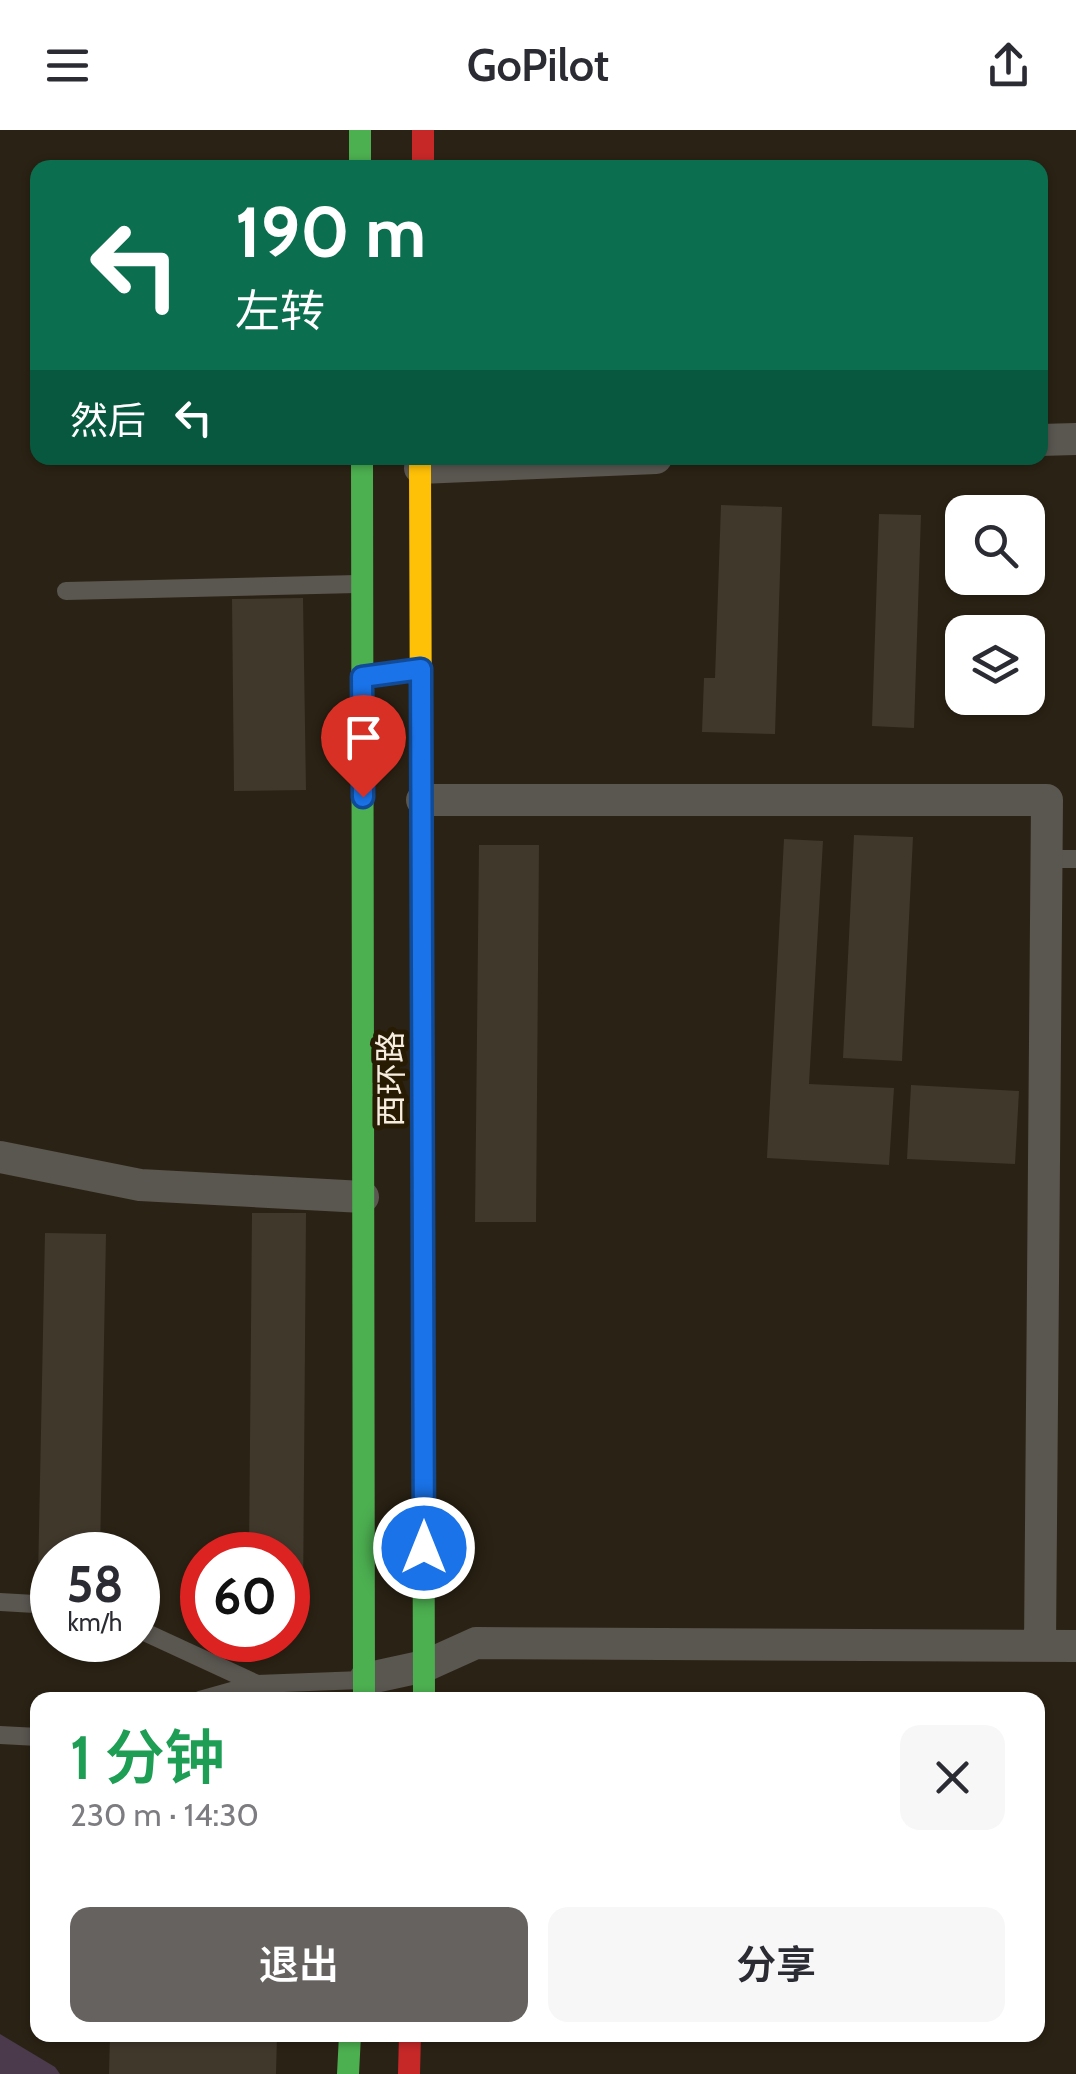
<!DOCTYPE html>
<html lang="zh">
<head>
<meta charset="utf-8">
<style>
  body { margin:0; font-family:Cabin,"Noto Sans SC",sans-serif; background:#f7f7f7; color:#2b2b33; height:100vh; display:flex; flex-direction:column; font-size:38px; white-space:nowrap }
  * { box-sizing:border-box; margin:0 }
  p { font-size:32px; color:#7c7c81 }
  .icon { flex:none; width:55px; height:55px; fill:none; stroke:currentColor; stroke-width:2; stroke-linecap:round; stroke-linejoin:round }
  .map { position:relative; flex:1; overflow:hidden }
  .details { position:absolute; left:30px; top:1562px; width:1015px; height:350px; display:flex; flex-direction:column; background:#fff; border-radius:20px; box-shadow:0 2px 8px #0004 }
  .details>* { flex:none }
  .guide { position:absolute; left:30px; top:30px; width:1018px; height:305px; border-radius:20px; box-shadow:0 2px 8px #0004; background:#0b6e4f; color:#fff; overflow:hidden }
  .tools { position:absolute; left:945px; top:365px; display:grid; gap:20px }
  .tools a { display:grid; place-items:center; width:100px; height:100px; border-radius:20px; background:#fff; box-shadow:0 2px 8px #0004; font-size:50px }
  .speed { position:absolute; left:30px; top:1402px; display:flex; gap:20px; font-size:50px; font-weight:700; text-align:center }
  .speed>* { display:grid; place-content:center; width:130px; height:130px; border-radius:50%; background:#fff; box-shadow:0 2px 8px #0004; line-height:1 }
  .speed small { font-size:25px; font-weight:400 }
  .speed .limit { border:15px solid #d22; background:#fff; color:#111 }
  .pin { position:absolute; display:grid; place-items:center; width:85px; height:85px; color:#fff; margin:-102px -42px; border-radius:50% 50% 50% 0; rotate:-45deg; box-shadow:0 0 10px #0007 }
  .pin .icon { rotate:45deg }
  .me { position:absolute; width:110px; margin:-55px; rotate:0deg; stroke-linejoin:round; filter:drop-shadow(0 0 8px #0008) }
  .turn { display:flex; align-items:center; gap:35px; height:210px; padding:0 40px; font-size:45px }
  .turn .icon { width:130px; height:130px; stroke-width:2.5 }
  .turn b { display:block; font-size:70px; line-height:85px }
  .then { display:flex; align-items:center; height:95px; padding:0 40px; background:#0003; gap:20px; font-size:38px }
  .round { display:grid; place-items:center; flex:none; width:105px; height:105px; border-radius:20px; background:#f7f7f7 }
  .overview { display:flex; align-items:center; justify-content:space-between; height:170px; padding:0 40px }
  h1 { font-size:60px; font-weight:600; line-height:75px; color:#1e9e55 }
  .primary-button { display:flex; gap:20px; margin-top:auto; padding:20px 40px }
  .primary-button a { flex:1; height:115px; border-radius:20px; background:#666260; color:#fff; font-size:40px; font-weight:600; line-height:115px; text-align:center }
  .primary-button a+a { background:#f7f7f7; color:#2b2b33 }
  header { display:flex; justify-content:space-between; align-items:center; height:130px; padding:0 40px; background:#fff; font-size:45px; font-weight:600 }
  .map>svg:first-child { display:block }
</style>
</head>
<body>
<header><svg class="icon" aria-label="menu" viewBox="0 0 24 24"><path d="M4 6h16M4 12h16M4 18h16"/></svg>GoPilot<svg class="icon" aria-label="share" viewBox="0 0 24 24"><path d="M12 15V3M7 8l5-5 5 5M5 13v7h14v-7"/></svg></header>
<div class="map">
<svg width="1076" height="1944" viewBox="0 0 1076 1944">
  <rect width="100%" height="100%" fill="#2a2214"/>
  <path fill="#4a3a4b" d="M0 1904 55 1937 60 1944H0Z"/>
  <path fill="#40382b" d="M721 375 782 377 775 604 702 602 704 548H715Z
    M879 384 921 385 914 598 872 596Z
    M303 468 306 660 234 661 232 469Z
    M854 705 913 707 902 931 843 928Z
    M784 709 823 711 809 954 894 958 889 1035 767 1028Z
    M479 715H539L536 1092H475Z
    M911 955 1019 961 1015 1034 907 1029Z
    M252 1083H306L303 1474H288V1425H249Z
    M45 1103 106 1104 100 1425H52V1450L38 1449Z
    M110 1905H277L276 1944H109Z"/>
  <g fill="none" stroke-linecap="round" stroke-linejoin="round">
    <path stroke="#5a5650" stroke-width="18" d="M66 461 357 454
      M1046 729H1076
      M0 1472 52 1475
      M138 1499 257 1554
      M200 1570 257 1554 362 1550
      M0 1605 38 1607"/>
    <path stroke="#5a5650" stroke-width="32" d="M1040 310 1076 309
      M420 338 656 328
      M422 670H1047L1040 1515
      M0 1027 140 1055 363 1067
      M365 1549 425 1536 476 1513 1076 1516"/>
    <path stroke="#4caf50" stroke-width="22" d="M360 0V38
      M362 328 364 1570
      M423 1186 424 1570
      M348 1944 350 1905"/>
    <path stroke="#ffc107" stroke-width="22" d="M420 328 422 949"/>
    <path stroke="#c62828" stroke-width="22" d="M423 0V38
      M422 949 423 1186
      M409 1944 410 1905"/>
  </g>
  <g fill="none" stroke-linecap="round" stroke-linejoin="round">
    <g stroke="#114b97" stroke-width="25">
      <path id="route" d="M363 667 362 547 421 539 424 1418"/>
    </g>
    <use href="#route" stroke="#1a73e8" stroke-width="18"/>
  </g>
  <g text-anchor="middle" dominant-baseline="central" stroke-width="10" stroke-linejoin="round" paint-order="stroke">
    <g font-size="32" fill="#f6eddf" stroke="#281b03">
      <text transform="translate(390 949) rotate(-90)">西环路</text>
    </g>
  </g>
</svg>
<div class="tools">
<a><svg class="icon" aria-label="search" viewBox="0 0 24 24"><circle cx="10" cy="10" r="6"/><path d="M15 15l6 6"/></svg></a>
<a><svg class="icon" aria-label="layers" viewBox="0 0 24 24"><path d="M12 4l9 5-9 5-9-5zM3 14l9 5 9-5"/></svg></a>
</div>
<div class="speed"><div>58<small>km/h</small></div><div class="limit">60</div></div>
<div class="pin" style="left:363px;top:667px;background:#d93025"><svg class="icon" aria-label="arrive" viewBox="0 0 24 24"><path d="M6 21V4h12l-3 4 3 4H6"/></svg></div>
<svg class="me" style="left:424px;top:1418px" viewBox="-20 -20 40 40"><circle r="17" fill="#1a73e8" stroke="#fff" stroke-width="3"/><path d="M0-11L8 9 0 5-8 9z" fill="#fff"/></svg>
<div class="guide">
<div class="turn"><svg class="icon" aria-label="left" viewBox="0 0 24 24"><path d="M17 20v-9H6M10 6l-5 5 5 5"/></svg><div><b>190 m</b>左转</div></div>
<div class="then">然后<svg class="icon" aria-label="left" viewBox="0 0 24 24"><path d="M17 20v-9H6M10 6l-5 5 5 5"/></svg></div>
</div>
<section class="details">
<div class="overview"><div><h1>1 分钟</h1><p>230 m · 14:30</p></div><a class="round"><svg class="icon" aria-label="close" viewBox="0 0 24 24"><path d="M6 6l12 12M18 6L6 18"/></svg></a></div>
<div class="primary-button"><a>退出</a><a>分享</a></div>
</section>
</div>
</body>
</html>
